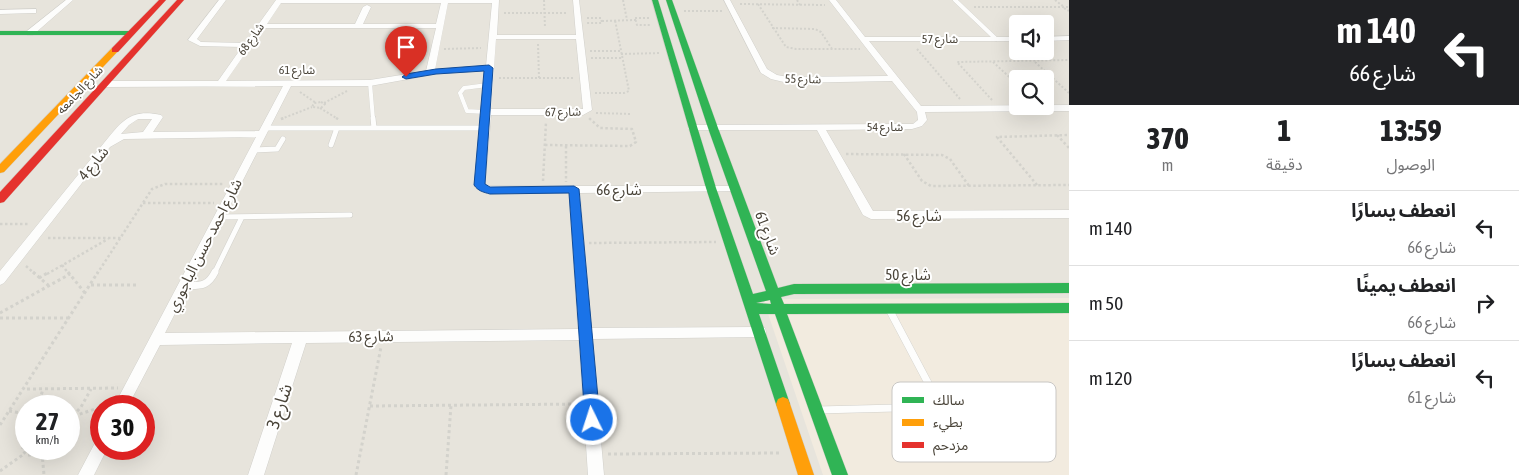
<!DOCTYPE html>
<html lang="ar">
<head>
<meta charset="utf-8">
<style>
  body { margin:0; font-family:"Asap Condensed","Noto Sans Arabic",sans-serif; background:#f2f2f2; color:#202124; direction:rtl; height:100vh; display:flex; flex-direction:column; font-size:19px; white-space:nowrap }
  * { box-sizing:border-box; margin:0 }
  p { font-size:16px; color:#757577 }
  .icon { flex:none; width:28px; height:28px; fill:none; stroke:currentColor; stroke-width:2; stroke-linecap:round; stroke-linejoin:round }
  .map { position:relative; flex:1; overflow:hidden; direction:ltr }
  .drawer { display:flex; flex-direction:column; background:#fff; width:450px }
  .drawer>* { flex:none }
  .banner { background:#202124; color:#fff; overflow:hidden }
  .buttons { position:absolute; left:1009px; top:15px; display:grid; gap:10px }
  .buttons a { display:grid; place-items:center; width:45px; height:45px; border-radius:5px; background:#fff; box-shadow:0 5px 20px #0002; font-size:25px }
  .speed { position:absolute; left:15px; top:395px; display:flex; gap:10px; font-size:25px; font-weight:700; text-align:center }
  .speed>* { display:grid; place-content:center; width:65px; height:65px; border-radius:50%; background:#fff; box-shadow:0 5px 20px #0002; line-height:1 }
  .speed small { font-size:12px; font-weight:400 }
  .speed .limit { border:8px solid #d22; background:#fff; color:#111 }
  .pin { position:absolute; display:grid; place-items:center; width:42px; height:42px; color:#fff; margin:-51px -21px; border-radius:50% 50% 50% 0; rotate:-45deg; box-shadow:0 0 5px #0007 }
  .pin .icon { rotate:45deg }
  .me { position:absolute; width:55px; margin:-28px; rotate:356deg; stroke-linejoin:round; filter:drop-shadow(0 0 4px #0008) }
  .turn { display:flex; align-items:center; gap:18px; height:105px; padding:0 20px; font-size:22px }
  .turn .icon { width:65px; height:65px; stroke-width:2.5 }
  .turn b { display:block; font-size:35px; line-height:42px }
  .eta { display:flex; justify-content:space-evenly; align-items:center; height:85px; text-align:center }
  .eta b { font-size:30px; font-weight:800; line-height:35px }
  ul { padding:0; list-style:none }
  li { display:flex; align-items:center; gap:15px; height:75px; padding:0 20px; border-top:1px solid #e0e0e0 }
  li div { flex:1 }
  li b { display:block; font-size:19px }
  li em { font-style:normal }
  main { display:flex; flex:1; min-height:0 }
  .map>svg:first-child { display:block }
</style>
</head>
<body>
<main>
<section class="drawer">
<div class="banner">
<div class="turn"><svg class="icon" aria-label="left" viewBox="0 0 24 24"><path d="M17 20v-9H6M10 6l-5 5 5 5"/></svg><div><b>140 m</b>شارع 66</div></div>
</div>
<div class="eta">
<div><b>13:59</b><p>الوصول</p></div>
<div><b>1</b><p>دقيقة</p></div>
<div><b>370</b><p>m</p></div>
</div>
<ul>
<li><svg class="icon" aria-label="left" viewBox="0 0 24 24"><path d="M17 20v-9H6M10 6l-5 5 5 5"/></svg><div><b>انعطف يسارًا</b><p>شارع 66</p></div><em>140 m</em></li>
<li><svg class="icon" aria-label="right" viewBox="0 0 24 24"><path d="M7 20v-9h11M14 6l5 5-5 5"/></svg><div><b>انعطف يمينًا</b><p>شارع 66</p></div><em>50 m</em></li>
<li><svg class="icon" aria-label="left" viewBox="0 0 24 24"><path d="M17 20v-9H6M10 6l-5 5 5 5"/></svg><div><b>انعطف يسارًا</b><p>شارع 61</p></div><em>120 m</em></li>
</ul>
</section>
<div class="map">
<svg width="1069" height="475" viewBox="0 0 1069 475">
  <rect width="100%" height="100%" fill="#f3f2ee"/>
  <path fill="#e7e4dc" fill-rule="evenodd" d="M0 0H1069V475H0ZM1018 24H1045V51H1018ZM1018 79H1045V106H1018ZM26 406H69V449H26ZM101 406H144V449H101Z"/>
  <path fill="#f2ebdf" d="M1069 298V475H823L763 299Z"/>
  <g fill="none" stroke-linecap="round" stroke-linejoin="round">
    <g stroke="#d1d0cb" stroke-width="4.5">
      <path id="lane-far2" d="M955 0 996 39
        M370 83 373 119
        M485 112 467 111 460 93 464 88 487 85"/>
    </g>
    <g stroke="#d1d0cb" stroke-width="6">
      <path id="lane-far1" d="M373 118 374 128
        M264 128H484
        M331 145 337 128
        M253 150 277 149 283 139
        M218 217 350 215
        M214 274 242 217"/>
    </g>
    <g stroke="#d1d0cb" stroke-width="8">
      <path id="lane" d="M183 286C199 285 207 288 215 272
        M818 410 935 407 937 404 936 398 890 311"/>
    </g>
    <g stroke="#d1d0cb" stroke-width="1">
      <path id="street" d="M66 0H73L33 35H27V31Z
        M219 0H226L197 39 201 42 245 43 276 0H499L497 35H576L573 0H579L592 110 583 115H491L485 184 490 186H739L740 188 739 190 735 191 580 193 591 328 760 327 765 328 766 332 765 336 760 337 592 339 604 475H588L579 340 306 343 264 475H248L292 343 160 345 128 406H114L256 137 124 139 110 147 4 283 0 285V271L108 138C124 118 134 109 161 115L163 117 153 132 259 131 283 86 104 87 100 84 104 81H218L242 47 200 46 188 40ZM281 3H441L436 24H363L371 7 367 5 363 7 355 24H267ZM448 3H492L486 66 435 70ZM263 28H436L426 71 370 80 226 81ZM496 39H576L583 109H491ZM486 71 475 185 480 191 490 194 569 193 578 329 165 333 291 86H370L436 74ZM138 119H152L143 132 121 134 129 125Z
        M724 0H730L767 69 777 75 788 77 888 76 829 0H836L865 37H1018V41H869L921 106 1069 105V111L925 112 927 120 922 126 912 129 826 130 873 211 1069 210V218L871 219 863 215 817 130H690L688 128 693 125 904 124H913L918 120 917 112 892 81 788 83 771 79 761 73Z
        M36 9V13H33L0 14V10Z
        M1069 36V40L1045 41V37Z
        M101 439V449H107L94 475H78L96 441Z"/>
    </g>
    <g stroke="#d2cfc5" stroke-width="1">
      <path id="fast" d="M652 0H658L716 188 753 294 766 291 708 128 666 0H672L718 128 778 288 794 284 1069 283V293L794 294 781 297 784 304 1069 303V313L787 314 848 475H832L775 314H759L790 404 788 409 783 411 778 409 776 404 706 188ZM770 300 771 304 756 303Z
        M0 31H131L135 33 131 35H0Z"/>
    </g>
    <g stroke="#d2cfc5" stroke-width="1">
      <path id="slow" d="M112 48 119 50 4 172 0 173V164Z
        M783 397 788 399 790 404 814 475H798L776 404 778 399Z"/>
    </g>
    <g stroke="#d2cfc5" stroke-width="1">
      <path id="jam" d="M159 0H166L118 52H112V48Z
        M177 0H184L4 202 0 203V192Z"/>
    </g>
    <path stroke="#d3d2cc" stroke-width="2" stroke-dasharray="2 2" stroke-linecap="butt" d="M544 0 545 28
      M623 0 627 20
      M797 0 800 5
      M1055 0 1064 7
      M740 4 825 5
      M758 4 786 47 796 49H860
      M974 7H1069
      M1064 8 1069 11
      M684 11H724
      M504 13H568
      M587 18H601L602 23H587
      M649 18H635L637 25H651
      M602 21 636 20
      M772 28 815 29 821 32 832 49
      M538 44 539 78
      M444 49 481 48
      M917 49 960 99
      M590 51H621
      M621 54 660 53
      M591 58H622
      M993 62 1018 85
      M1035 62 1069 93
      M499 78H574
      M300 92 316 103
      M595 93H624L629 91 615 20
      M992 100 957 62 1069 60
      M321 102 325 104 321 108 312 107 314 103Z
      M324 103 347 91
      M320 108 338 119
      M596 113 632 114
      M281 119 312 107"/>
    <path stroke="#d3d2cc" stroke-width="2.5" stroke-dasharray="2.5 2.5" stroke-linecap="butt" d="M336 118 338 119
      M281 119 284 118
      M1057 135 1069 148
      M545 145 630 146 636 142 632 129 600 128 589 118
      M566 146V182
      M846 154 942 155 950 159 969 186
      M904 154 922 181 931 186 1069 185
      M543 181 546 122
      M1037 185 997 137 1069 135
      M143 203H214
      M0 224H30
      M48 238H121
      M589 243 716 242
      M62 265 69 274
      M26 266 35 274
      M47 274 108 239
      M97 274 152 189 165 184H224"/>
    <path stroke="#d3d2cc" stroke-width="3" stroke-dasharray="3 3" stroke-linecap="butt" d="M33 272 48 285
      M68 272 85 293
      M39 278 49 272
      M91 285H139
      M0 313 70 274
      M0 318H69
      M27 389 118 388
      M38 406 43 389
      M370 406 578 404
      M9 411 21 413 26 418
      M74 416 101 407
      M69 420 81 407 91 389
      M0 425 98 272
      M26 441 22 450 27 455H36L47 449
      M42 453 44 475
      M608 454 782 453
      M0 471 24 454
      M356 475 381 347
      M446 475 451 405"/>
    <use href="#lane-far2" stroke="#fdfdfc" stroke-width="4"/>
    <use href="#lane-far1" stroke="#fdfdfc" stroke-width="5"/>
    <use href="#lane" stroke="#fdfdfc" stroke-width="7"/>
    <use href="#street" fill="#fdfdfc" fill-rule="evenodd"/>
    <use href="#fast" fill="#30b455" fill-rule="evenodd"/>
    <use href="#slow" fill="#ff9f0a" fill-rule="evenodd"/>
    <use href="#jam" fill="#e5322d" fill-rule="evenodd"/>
  </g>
  <path fill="#1a73e8" stroke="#114b97" d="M489 65 493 68 485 184 490 187 574 186 579 189 600 420 598 425 592 427 587 425 585 420 569 193 490 194C483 192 478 191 474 185L484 71 436 74 406 79 402 77 406 74 436 69Z"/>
  <g text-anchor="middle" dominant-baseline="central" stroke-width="4" stroke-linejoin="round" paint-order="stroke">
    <g font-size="12" fill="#4a4439" stroke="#fff">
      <text transform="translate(251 39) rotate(-55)">شارع 68</text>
      <text x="940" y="39">شارع 57</text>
      <text x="297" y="70">شارع 61</text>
      <text transform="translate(803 79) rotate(1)">شارع 55</text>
      <text transform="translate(80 90) rotate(-47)">شارع الجامعه</text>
      <text transform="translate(563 112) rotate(-1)">شارع 67</text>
      <text x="885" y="127">شارع 54</text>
    </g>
    <g font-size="15" fill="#4a4439" stroke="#fff">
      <text transform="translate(93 163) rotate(-51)">شارع 4</text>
      <text x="619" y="189">شارع 66</text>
      <text x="919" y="215">شارع 56</text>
      <text transform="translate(768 233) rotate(69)">شارع 61</text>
      <text transform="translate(204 245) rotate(-63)">شارع احمد حسن الباجوري</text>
      <text x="908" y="274">شارع 50</text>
      <text transform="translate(371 336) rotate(-1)">شارع 63</text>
    </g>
    <g font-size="18" fill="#4a4439" stroke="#fff">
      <text transform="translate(279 406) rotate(-72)">شارع 3</text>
    </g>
  </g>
  <rect x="892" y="382" width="164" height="80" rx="8" fill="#fff" stroke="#c9c7c4" stroke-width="1"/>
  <rect x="902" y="397" width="22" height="6" fill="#30b455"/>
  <rect x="902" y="419" width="22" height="7" fill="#ff9f0a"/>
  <rect x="902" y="442" width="22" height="6" fill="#e5322d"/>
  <g font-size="14" fill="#4a4439">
    <text x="933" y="405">سالك</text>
    <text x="933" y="427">بطيء</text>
    <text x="933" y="450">مزدحم</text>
  </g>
</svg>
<div class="buttons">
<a><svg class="icon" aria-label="sound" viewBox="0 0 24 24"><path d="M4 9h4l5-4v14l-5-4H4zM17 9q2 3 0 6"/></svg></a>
<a><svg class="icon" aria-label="search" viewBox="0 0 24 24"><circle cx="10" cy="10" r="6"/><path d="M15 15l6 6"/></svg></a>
</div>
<div class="speed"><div>27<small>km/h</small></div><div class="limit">30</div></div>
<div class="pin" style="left:406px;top:77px;background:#d93025"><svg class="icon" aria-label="arrive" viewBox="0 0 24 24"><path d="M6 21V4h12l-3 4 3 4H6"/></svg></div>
<svg class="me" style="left:592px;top:420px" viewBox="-20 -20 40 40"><circle r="17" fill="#1a73e8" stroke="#fff" stroke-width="3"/><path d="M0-11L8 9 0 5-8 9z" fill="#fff"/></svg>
</div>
</main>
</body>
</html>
